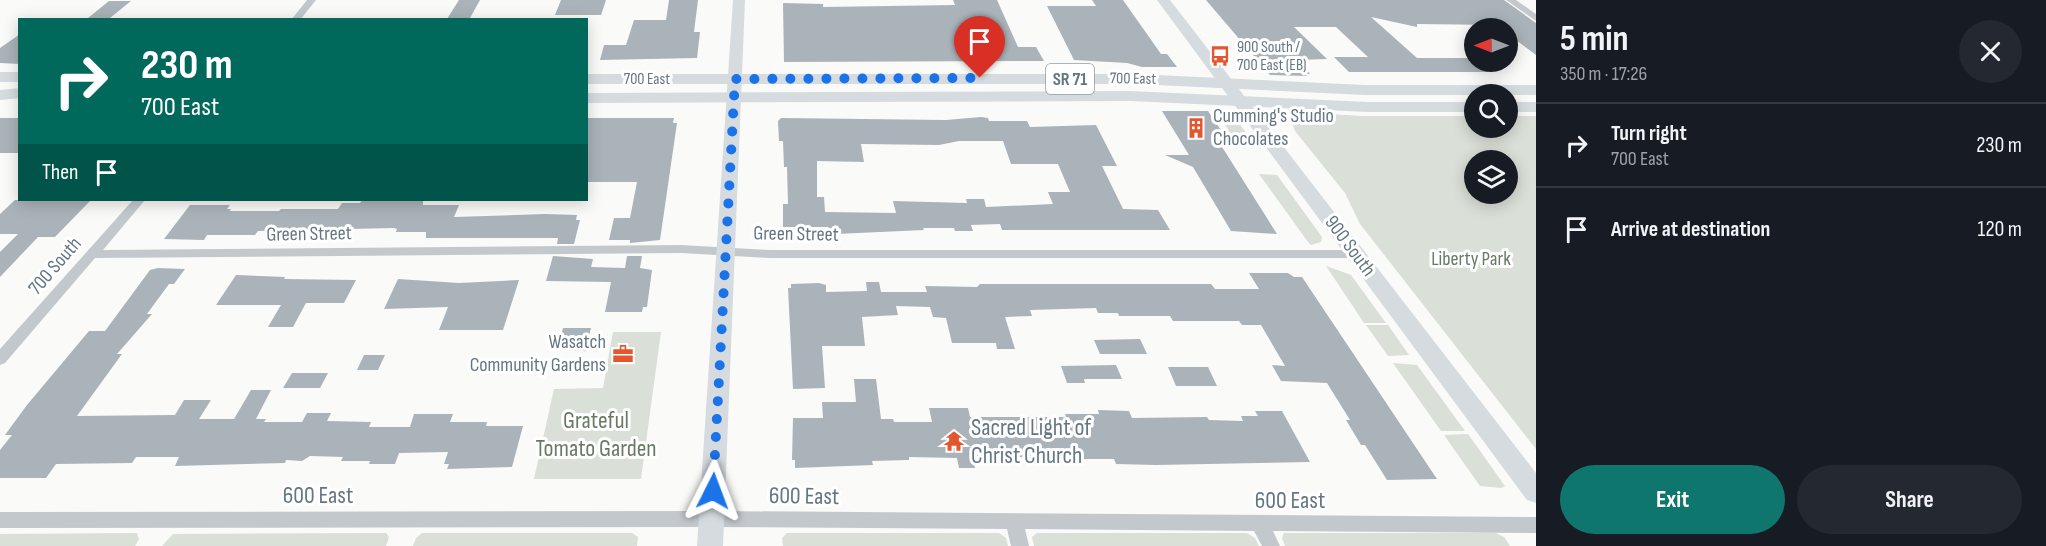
<!DOCTYPE html>
<html lang="en">
<head>
<meta charset="utf-8">
<style>
  body { margin:0; font-family:"Sofia Sans Condensed",sans-serif; background:#242831; color:#f1f3f6; height:100vh; display:flex; flex-direction:column; font-size:22px; white-space:nowrap }
  * { box-sizing:border-box; margin:0 }
  p { font-size:20px; color:#9ea1a6 }
  .icon { flex:none; width:33px; height:33px; fill:none; stroke:currentColor; stroke-width:2; stroke-linecap:round; stroke-linejoin:round }
  .map { position:relative; flex:1; overflow:hidden }
  .side { display:flex; flex-direction:column; background:#171b24; width:510px }
  .side>* { flex:none }
  .guide { position:absolute; left:18px; top:18px; width:570px; height:183px; border-radius:0px; box-shadow:0 3px 15px #0003; background:#00695c; color:#fff; overflow:hidden }
  .needle { width:39px; rotate:270deg }
  .fabs { position:absolute; left:1464px; top:18px; display:grid; gap:12px }
  .fabs a { display:grid; place-items:center; width:54px; height:54px; border-radius:50%; background:#171b24; box-shadow:0 3px 15px #0003; font-size:30px }
  .pin { position:absolute; display:grid; place-items:center; width:51px; height:51px; color:#fff; margin:-62px -26px; border-radius:50% 50% 50% 0; rotate:-45deg; box-shadow:0 0 6px #0007 }
  .pin .icon { rotate:45deg }
  .me { position:absolute; width:66px; margin:-33px; rotate:3deg; stroke-linejoin:round; filter:drop-shadow(0 0 4px #0008) }
  .turn { display:flex; align-items:center; gap:21px; height:126px; padding:0 24px; font-size:27px }
  .turn .icon { width:78px; height:78px; stroke-width:2.5 }
  .turn b { display:block; font-size:42px; line-height:51px }
  .then { display:flex; align-items:center; height:57px; padding:0 24px; background:#0003; gap:12px; font-size:22px }
  .round { display:grid; place-items:center; flex:none; width:63px; height:63px; border-radius:32px; background:#242831 }
  .head { display:flex; align-items:center; justify-content:space-between; height:102px; padding:0 24px }
  h1 { font-size:36px; font-weight:700; line-height:45px }
  .primary-button { display:flex; gap:12px; margin-top:auto; padding:12px 24px }
  .primary-button a { flex:1; height:69px; border-radius:36px; background:#0f766e; color:#fff; font-size:24px; font-weight:700; line-height:69px; text-align:center }
  .primary-button a+a { background:#242831; color:#f1f3f6 }
  ul { padding:0; list-style:none }
  li { display:flex; align-items:center; gap:18px; height:84px; padding:0 24px; border-top:2px solid #363941 }
  li div { flex:1 }
  li b { display:block; font-size:22px }
  li em { font-style:normal }
  main { display:flex; flex:1; min-height:0 }
  .map>svg:first-child { display:block }
</style>
</head>
<body>
<main>
<div class="map">
<svg width="1536" height="546" viewBox="0 0 1536 546">
  <rect width="100%" height="100%" fill="#fafaf8"/>
  <path fill="#dadfd7" fill-rule="evenodd" d="M1294 112 1362 116H1474V128H1508V116H1536V449L1360 224 1345 193 1295 131 1291 120 1296 118ZM1474 160H1508V194H1474Z
    M1217 113 1233 115 1250 138 1234 139Z
    M1259 174 1277 175 1322 237 1321 242 1311 245 1308 242Z
    M1326 266 1351 275 1386 323H1364Z
    M1366 325H1388L1409 355 1388 356Z
    M613 332H661L641 479H534L554 389 603 388Z
    M1393 363 1417 365 1465 431H1441Z
    M1468 434 1505 486 1501 488 1480 486 1444 435Z
    M137 533 139 539 135 546H0V534Z
    M386 533 389 537 386 546H162L173 534Z
    M422 533H632L638 537 637 546H413L416 538Z
    M787 533H999L1006 538 1008 546H783L782 538Z
    M1037 533H1247L1255 538 1259 546H1034L1032 537Z
    M1284 533H1496L1504 537 1510 546H1285L1282 538Z"/>
  <path fill="#aab3b9" fill-rule="evenodd" d="M459 0H480L470 18 447 19Z
    M561 0H606L601 15H555Z
    M669 0H698L694 32H700L697 58 600 60 604 45H626L634 20H666Z
    M953 0H997L1018 47H1036L1044 61 784 62 783 3 823 4V7L955 5Z
    M1092 0H1123L1161 54H1167L1177 67H1142L1127 63 1074 60 1047 6H1096Z
    M1206 0H1504L1536 23V55L1508 34V28L1496 25 1417 24V27L1371 17 1417 58H1471L1489 72H1349L1334 57H1368L1336 27H1294L1327 59 1298 60 1310 74H1305L1307 76 1270 75Z
    M109 1H131L110 18H88Z
    M20 34V64L0 63V48Z
    M1162 111H1208L1227 139H1217L1277 234 1231 231 1193 167 1165 155H1189Z
    M981 117 988 118 989 121H1027L1030 127 1096 125 1117 166H1102L1123 209 1158 210 1170 230H1002L1000 224 971 225 973 231H955L954 228H923L924 230 836 234V231H829L828 227H783V204H788L787 167H784L783 141H779L778 121 781 118 946 120ZM959 141H1003L1011 164H1058L1070 192H1048L1053 204 986 207 984 199H966L967 203 893 201 896 213 825 212 824 197H817V161L864 162 861 144 939 145Z
    M0 118H20V153H0Z
    M586 118H674L673 123H677L660 240 630 243V240H609L614 218H630L637 182H586Z
    M15 200H91L55 237H38L0 277V252L18 234H0V214Z
    M362 200H423V205H459L454 217 545 214 577 215 576 220H580L574 244H557L558 238H426V232H396L397 229 394 228 258 231 255 235H207L204 240 164 239 190 205H230L227 209H231L230 211H279L281 209H338L342 203H360Z
    M553 256 593 259 591 267 625 268 627 256H642L640 268 652 270 647 307H643L642 312H605L611 282 546 281Z
    M158 268 185 269 174 284H169L147 314H152L117 354H122L77 416 175 415 184 400H211L199 419H234L251 390H271L256 419H266L264 422H302L307 413H331L327 421 371 422 369 427H410L414 414H453L450 422H487L486 426H523L512 467 447 469 449 464H444L448 452 399 453 395 464H369L370 461H341L343 457 310 456 302 461 286 460 285 463 175 466 179 457H136L132 463 56 464 46 478H0V450L12 435H5L27 405 89 331H105L150 270Z
    M1249 273H1288L1294 277H1302L1437 479 1387 480 1365 445H1361L1346 420H1350L1327 383 1281 381 1272 365 1285 366 1261 325H1242L1239 321H1173L1170 316H1119L1118 313H1098L1096 308 1030 310 1032 316 1005 317 1015 349H997L996 343H952L946 318 933 317 930 307 896 306 898 315 862 317 865 346H822L825 388 793 389 788 288H791V284L819 283 826 285V292L867 291 866 282H879L881 292H927L925 286 977 287 980 284H1211L1215 289H1259Z
    M236 275 285 277 284 279 356 280 344 303H306L293 327H268L281 305H216Z
    M398 279 459 283 519 280 503 330H439L448 307 384 309Z
    M563 328H591L585 351 557 350Z
    M1140 339 1147 354H1100L1094 340Z
    M364 355H385L378 370H357Z
    M1116 365 1122 379H1084L1085 383H1067L1061 366Z
    M1168 367H1208L1217 386H1176Z
    M292 373H328L320 388H283Z
    M854 379H876L881 419H893L894 422H932L929 408H968L970 417H1066L1065 414H1099L1098 410 1129 411 1132 418 1207 417 1209 420 1243 421 1241 416H1258L1255 411H1282L1310 462 1156 465 1116 464 1114 459H1069L1070 464H1041L1039 457H973L975 468H959L957 458 909 457V460L872 461 873 465 795 468V460H792L793 418H823L822 402H856Z"/>
  <g fill="none" stroke-linecap="round" stroke-linejoin="round">
    <path fill="#c3c8cc" fill-rule="evenodd" d="M307 0H316L300 20H291Z
      M1506 0H1516L1536 14V21Z
      M133 200H145L103 250 681 245 770 250H1356L1363 254 1356 258H770L681 253 95 258 5 363 0 365V349Z
      M711 511 1536 517V533L1273 531 1280 546H1262L1254 531 1025 529 1029 546H1011L1007 529 711 527 0 528V512Z"/>
    <path fill="#d6dbdf" fill-rule="evenodd" d="M733 0H745L723 546H697Z
      M1157 0H1170L1536 473V503L1527 500Z"/>
    <path fill="#d6dbdf" fill-rule="evenodd" d="M0 72H20V82H0Z
      M586 74H1135L1365 85H1536V95H1365L1135 84H586Z
      M20 88V98L0 100V90Z
      M1130 91 1368 102H1474V112H1368L1130 101 586 103V93Z
      M1508 102H1536V112H1508Z"/>
  </g>
  <g fill="none" stroke-linecap="round" stroke-linejoin="round">
    <path stroke="#1a73e8" stroke-width="10" stroke-dasharray="0 18" d="M713 491 735 79 980 78"/>
  </g>
  <defs>
    <g id="bus-bare" transform="scale(1.62)"><path d="M-5-6H5V4H4V6H2V4H-2V6H-4V4H-5ZM-3.5-4V0h7V-4ZM-3.5 1.2v1.5H-2V1.2ZM2 1.2v1.5H3.5V1.2Z" fill="#e4572e" stroke="#fff" stroke-width="2.5" paint-order="stroke"/></g>
    <g id="building-bare" transform="scale(1.62)"><path d="M-4-6H4V6H1V3H-1V6H-4ZM-2.5-4.3h1.7v1.8h-1.7ZM.8-4.3h1.7v1.8H.8ZM-2.5-1h1.7V.8h-1.7ZM.8-1h1.7V.8H.8Z" fill="#e4572e" stroke="#fff" stroke-width="2.5" paint-order="stroke"/></g>
    <g id="office-bare" transform="scale(1.62)"><path d="M-6-3h4V-5.5h4V-3h4V5H-6ZM-1-4.5V-3h2v-1.5ZM-6 0V1H6V0Z" fill="#e4572e" stroke="#fff" stroke-width="2.5" paint-order="stroke"/></g>
    <g id="temple-bare" transform="scale(1.62)"><path d="M0-6L5-2H3V0L6.5 2.5H4V6H1.5V3h-3V6H-4V2.5H-6.5L-3 0V-2H-5Z" fill="#e4572e" stroke="#fff" stroke-width="2.5" paint-order="stroke"/></g>
  </defs>
  <g fill-rule="evenodd">
    <use href="#bus-bare" x="1220" y="56"/>
    <use href="#building-bare" x="1196" y="128"/>
    <use href="#office-bare" x="623" y="354"/>
    <use href="#temple-bare" x="954" y="441"/>
  </g>
  <g text-anchor="middle" dominant-baseline="central" stroke-width="6" stroke-linejoin="round" paint-order="stroke">
    <g font-size="16" fill="#657683" stroke="#fff" text-anchor="start">
      <text x="1237" y="47">900 South /<tspan x="1237" dy="18">700 East (EB)</tspan></text>
    </g>
    <g font-size="16" fill="#657683" stroke="#fff">
      <text x="647" y="79">700 East</text>
      <text transform="translate(1133 79) rotate(1)">700 East</text>
    </g>
    <rect fill="#fff" stroke="#939fa8" stroke-width="1.5" x="1046" y="64" width="48" height="30" rx="4.5"/>
    <g font-size="18" font-weight="bold" fill="#657683">
      <text x="1070" y="79">SR 71</text>
    </g>
    <g font-size="20" fill="#657683" stroke="#fff" text-anchor="start">
      <text x="1213" y="116">Cumming's Studio<tspan x="1213" dy="23">Chocolates</tspan></text>
      <text x="606" y="342" text-anchor="end">Wasatch<tspan x="606" dy="23">Community Gardens</tspan></text>
    </g>
    <g font-size="20" fill="#657683" stroke="#fff">
      <text transform="translate(309 234) rotate(-1)">Green Street</text>
      <text transform="translate(796 234) rotate(1)">Green Street</text>
      <text transform="translate(1350 246) rotate(53)">900 South</text>
      <text transform="translate(55 266) rotate(-49)">700 South</text>
    </g>
    <g font-size="20" fill="#687a64" stroke="#fff">
      <text x="1471" y="259">Liberty Park</text>
    </g>
    <g font-size="24" fill="#687a64" stroke="#fff">
      <text x="596" y="420">Grateful<tspan x="596" dy="28">Tomato Garden</tspan></text>
    </g>
    <g font-size="24" fill="#657683" stroke="#fff" text-anchor="start">
      <text x="971" y="427">Sacred Light of<tspan x="971" dy="28">Christ Church</tspan></text>
    </g>
    <g font-size="24" fill="#657683" stroke="#fff">
      <text x="318" y="495">600 East</text>
      <text transform="translate(804 496) rotate(1)">600 East</text>
      <text x="1290" y="500">600 East</text>
    </g>
  </g>
</svg>
<div class="fabs">
<a><svg class="needle" viewBox="-14 -14 28 28"><path d="M0-13l5 13h-10z" fill="#e53935"/><path d="M0 13l5-13h-10z" fill="#9ea1a6"/></svg></a>
<a><svg class="icon" aria-label="search" viewBox="0 0 24 24"><circle cx="10" cy="10" r="6"/><path d="M15 15l6 6"/></svg></a>
<a><svg class="icon" aria-label="layers" viewBox="0 0 24 24"><path d="M12 4l9 5-9 5-9-5zM3 14l9 5 9-5"/></svg></a>
</div>
<div class="pin" style="left:980px;top:78px;background:#d93025"><svg class="icon" aria-label="arrive" viewBox="0 0 24 24"><path d="M6 21V4h12l-3 4 3 4H6"/></svg></div>
<svg class="me" style="left:713px;top:491px" viewBox="-20 -20 40 40"><path d="M0-17L14 15 0 8-14 15z" fill="#1a73e8" stroke="#fff" stroke-width="4"/></svg>
<div class="guide">
<div class="turn"><svg class="icon" aria-label="right" viewBox="0 0 24 24"><path d="M7 20v-9h11M14 6l5 5-5 5"/></svg><div><b>230 m</b>700 East</div></div>
<div class="then">Then<svg class="icon" aria-label="arrive" viewBox="0 0 24 24"><path d="M6 21V4h12l-3 4 3 4H6"/></svg></div>
</div>
</div>
<section class="side">
<div class="head"><div><h1>5 min</h1><p>350 m · 17:26</p></div><a class="round"><svg class="icon" aria-label="close" viewBox="0 0 24 24"><path d="M6 6l12 12M18 6L6 18"/></svg></a></div>
<ul>
<li><svg class="icon" aria-label="right" viewBox="0 0 24 24"><path d="M7 20v-9h11M14 6l5 5-5 5"/></svg><div><b>Turn right</b><p>700 East</p></div><em>230 m</em></li>
<li><svg class="icon" aria-label="arrive" viewBox="0 0 24 24"><path d="M6 21V4h12l-3 4 3 4H6"/></svg><div><b>Arrive at destination</b></div><em>120 m</em></li>
</ul>
<div class="primary-button"><a>Exit</a><a>Share</a></div>
</section>
</main>
</body>
</html>
